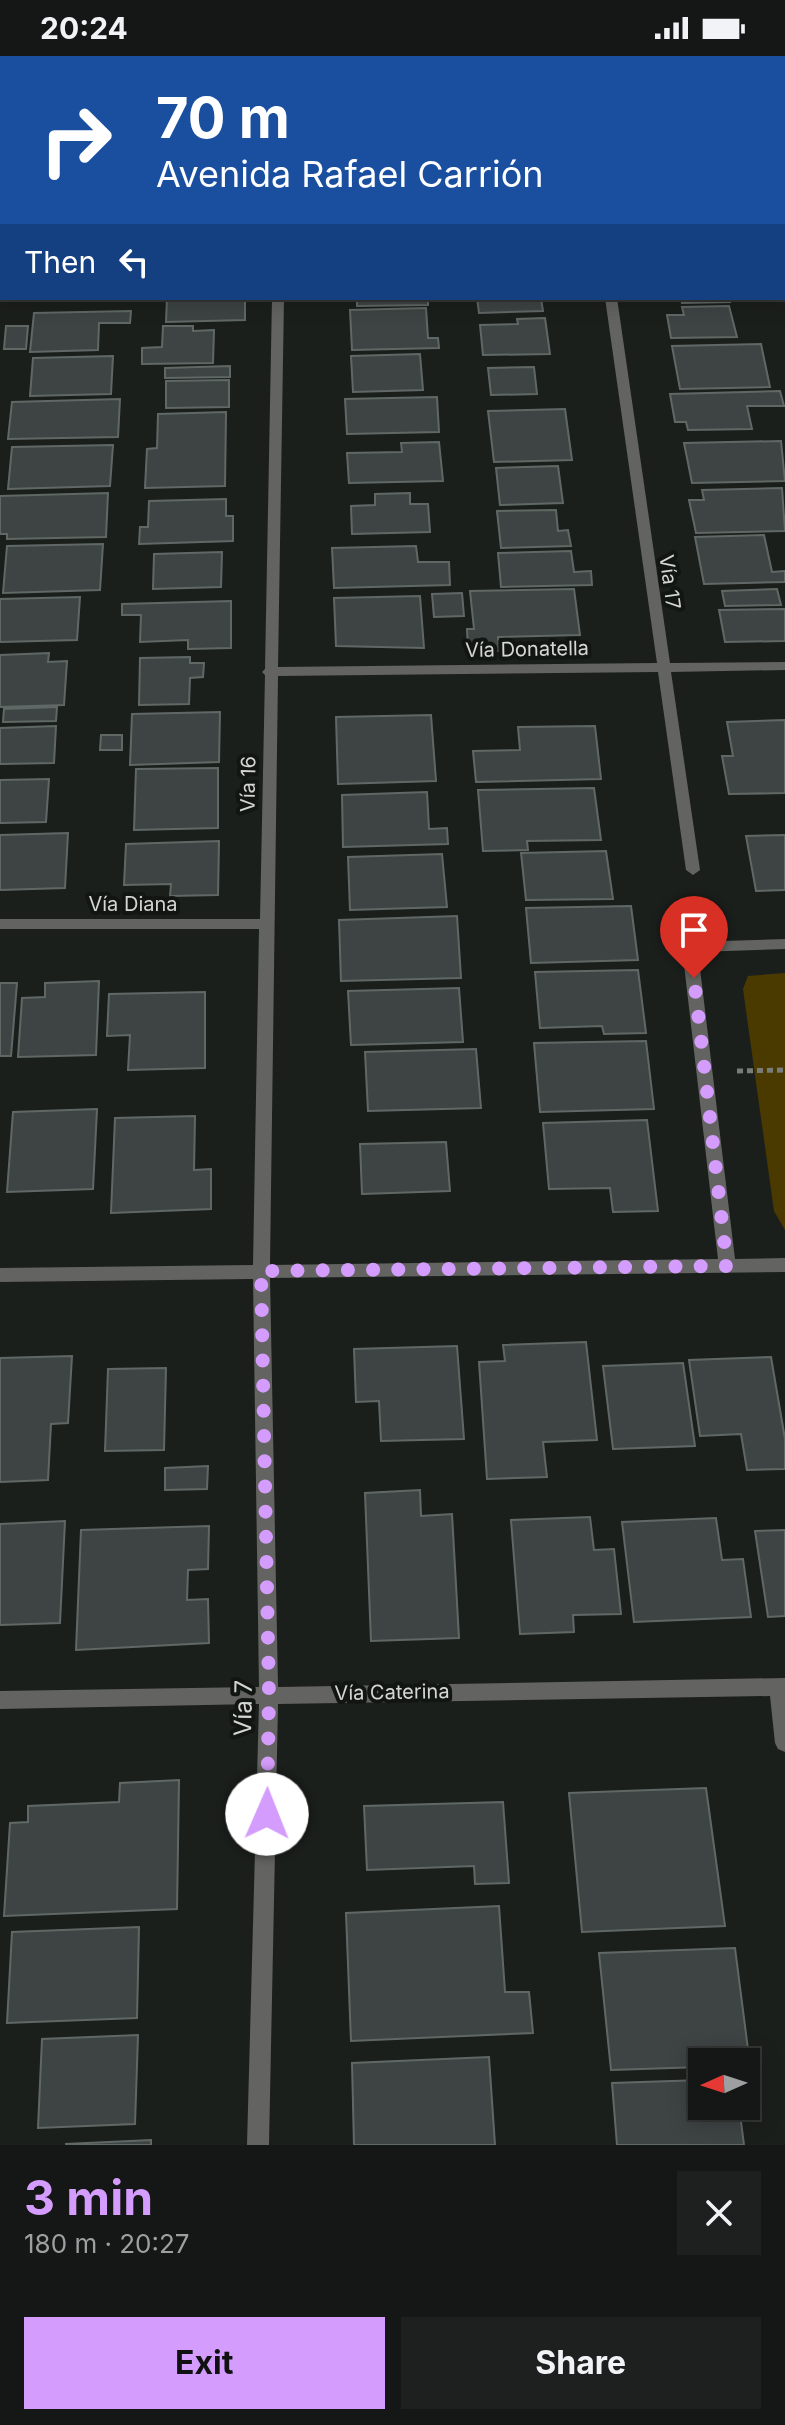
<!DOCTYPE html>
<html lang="en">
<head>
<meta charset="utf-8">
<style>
  body { margin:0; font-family:Inter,sans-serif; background:#1d201e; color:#f1f3f6; height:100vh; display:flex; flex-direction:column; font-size:30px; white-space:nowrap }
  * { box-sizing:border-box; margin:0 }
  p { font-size:26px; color:#9d9fa0 }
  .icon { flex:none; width:44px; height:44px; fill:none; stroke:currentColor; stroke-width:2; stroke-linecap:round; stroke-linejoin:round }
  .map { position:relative; height:2089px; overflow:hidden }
  .side { display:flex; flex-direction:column; background:#141715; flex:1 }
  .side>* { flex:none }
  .top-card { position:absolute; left:0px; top:0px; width:786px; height:244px; box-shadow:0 4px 20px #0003,0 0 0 2px #333634; background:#1a4fa0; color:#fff; overflow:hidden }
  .needle { width:52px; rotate:267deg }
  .controls { position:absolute; left:688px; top:1992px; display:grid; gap:16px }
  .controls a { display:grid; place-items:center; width:72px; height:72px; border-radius:0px; background:#141715; box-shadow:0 4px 20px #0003,0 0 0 2px #333634; font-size:40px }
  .pin { position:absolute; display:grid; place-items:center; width:68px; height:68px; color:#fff; margin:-82px -34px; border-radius:50% 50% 50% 0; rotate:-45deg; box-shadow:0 0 8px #0007 }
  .pin .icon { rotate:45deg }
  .me { position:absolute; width:88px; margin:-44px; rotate:1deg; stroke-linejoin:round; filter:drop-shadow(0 0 6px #0008) }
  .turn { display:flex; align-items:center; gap:28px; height:168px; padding:0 24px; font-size:36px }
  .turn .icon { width:104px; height:104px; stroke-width:2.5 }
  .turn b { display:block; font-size:56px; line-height:68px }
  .then { display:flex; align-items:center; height:76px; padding:0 24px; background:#0003; gap:16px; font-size:30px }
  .round { display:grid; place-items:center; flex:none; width:84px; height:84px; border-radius:0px; background:#1d201e }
  .head { display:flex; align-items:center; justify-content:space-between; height:136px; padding:0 24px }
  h1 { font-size:48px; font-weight:700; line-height:60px; color:#d49cfc }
  .button { display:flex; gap:16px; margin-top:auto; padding:16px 24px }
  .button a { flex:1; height:92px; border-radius:0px; background:#d49cfc; color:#111; font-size:32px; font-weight:700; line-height:92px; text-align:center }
  .button a+a { background:#1d201e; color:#f1f3f6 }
  .status { display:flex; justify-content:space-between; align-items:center; height:56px; padding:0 40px; background:#141715; direction:ltr }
  .status svg { height:22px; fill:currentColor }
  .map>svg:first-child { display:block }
</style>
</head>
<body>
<div class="status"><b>20:24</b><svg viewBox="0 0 49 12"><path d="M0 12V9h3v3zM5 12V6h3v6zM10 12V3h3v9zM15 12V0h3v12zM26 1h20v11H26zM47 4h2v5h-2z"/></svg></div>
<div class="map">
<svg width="785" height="2089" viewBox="0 0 785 2089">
  <rect width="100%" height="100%" fill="#1b1f1c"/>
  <path fill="#4b3a00" d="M785 917V1174L774 1155 743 933 748 920Z"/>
  <path fill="#3d4443" stroke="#606866" stroke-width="2" d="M167 242H245V264L166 266Z
    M357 242H428V249L357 250Z
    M477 242H541L543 255 479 257Z
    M681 242H729L730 246 682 247Z
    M729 250 737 281 671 282 667 259H684L682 251Z
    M426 252 428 282H438L439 292 352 294 350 254Z
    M131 255 130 267H99L98 294 30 296 34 257Z
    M545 262 550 298 483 299 480 269 518 268 517 263Z
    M6 270H28L26 293H4Z
    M163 270H193V275L214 274 213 307 142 308V292L162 291Z
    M761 288 770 331 680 333 672 290Z
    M420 298 423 334 353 336 351 300Z
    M113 300 111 338 30 340 33 302Z
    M230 310V321L165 322V312Z
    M534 311 537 338 491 339 488 312Z
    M229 324V351L166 352V325Z
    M780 335 784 350H747L752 373 688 374 686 366H675L670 338Z
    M437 341 439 376 347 378 345 343Z
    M120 343 118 381 8 383 12 346Z
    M565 353 572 404 494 406 488 355Z
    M226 356 225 430 145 432 147 393 157 392 158 358Z
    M781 385 785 425 692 427 684 387Z
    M439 386 443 425 349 427 347 397 402 396 401 387Z
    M113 389 110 430 8 433 12 391Z
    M558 410 563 447 500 449 496 412Z
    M782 432 785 475 696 477 689 444H704L702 434Z
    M108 437 106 481 7 483V478H0V440Z
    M410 437V448H428L430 476 352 478 351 450 375 449V438Z
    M226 443V460H233V485L139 488 140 471H148L149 445Z
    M556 454 558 475 568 474 571 490 501 492 497 455Z
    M764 479 772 516 785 515V526L704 528 695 481Z
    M103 488 100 534 3 537 7 490Z
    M416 490 418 506H449L450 529 334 532 332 492Z
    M571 495 574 516 591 515 592 529 501 531 498 497Z
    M222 496 221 531 153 533 154 498Z
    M574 533 580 579 498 581 499 595H468L467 573H474L470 535Z
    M777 533 781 549 725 550 722 535Z
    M462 537 464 560 434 561 432 538Z
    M420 540 424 592 336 590 334 542Z
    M80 541 77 584 0 586V543Z
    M231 545V592L188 593V584L140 586 141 559H122V548Z
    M785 553V585L725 586 719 554Z
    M49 597 48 606 67 605 64 649 0 651V599Z
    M190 601V607H204L203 621 190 622 189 648 139 649 140 602Z
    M57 651 56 665 3 666 4 653Z
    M220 656 219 706 130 709 132 658Z
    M431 659 436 725 338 728 336 661Z
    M785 664V737L729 738 722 700H733L727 666Z
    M56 670 54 707 0 708V672Z
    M595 670 601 723 476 726 473 695 520 694 518 671Z
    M101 679H122V694H100Z
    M218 712V772L134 774 136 713Z
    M49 723 46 766 0 767V724Z
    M594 732 601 784 527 785 528 794 483 795 478 734Z
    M427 736 429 773 447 772 448 788 343 791 342 739Z
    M68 777 65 832 0 834V779Z
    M785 779V834L756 835 746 780Z
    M219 785 218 839 170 840 171 828 124 829 126 788Z
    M606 795 613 843 526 844 521 797Z
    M442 798 447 851 350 854 348 801Z
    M631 850 638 904 531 907 526 852Z
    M457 860 461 922 341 925 339 864Z
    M638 914 646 977 604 978 602 970 540 972 535 916Z
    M99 925 96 999 18 1001 22 942 45 941V927Z
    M0 927H17L11 1000H0Z
    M459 932 463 986 351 989 348 935Z
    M205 936V1012L128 1014 130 979 107 980 109 938Z
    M646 985 654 1053 540 1056 534 987Z
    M476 993 481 1052 368 1055 365 996Z
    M97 1053 93 1133 7 1136 13 1056Z
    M195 1060 194 1114 211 1113V1153L111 1157 115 1062Z
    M647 1064 658 1155 613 1156 610 1132 549 1133 543 1067Z
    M446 1086 450 1135 362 1138 360 1088Z
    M586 1286 597 1384 543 1386 547 1421 487 1423 479 1306 505 1305 503 1289Z
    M457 1290 464 1383 381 1385 379 1345 356 1346 354 1293Z
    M72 1300 68 1367 51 1368 48 1424 0 1426V1302Z
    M771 1301 785 1383V1413L747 1414 741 1378 700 1380 689 1304Z
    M683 1307 695 1390 613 1393 603 1310Z
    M166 1312 164 1394 105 1395 108 1313Z
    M208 1410 207 1433 165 1434V1412Z
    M420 1434 421 1460 452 1458 459 1582 371 1585 365 1437Z
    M590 1461 594 1494 614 1493 621 1558 573 1559 574 1576 520 1578 511 1464Z
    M716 1462 722 1504 743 1503 751 1561 634 1566 622 1466Z
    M65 1465 60 1567 0 1569V1468Z
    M209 1470 208 1513 188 1514 187 1544 208 1543 209 1587 76 1594 81 1474Z
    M785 1474V1560L768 1561 755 1475Z
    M179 1724 177 1853 4 1860 10 1767 28 1766V1750L119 1746 120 1727Z
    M706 1732 725 1870 582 1876 569 1737Z
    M503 1746 509 1827 475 1828 474 1810 367 1814 364 1750Z
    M499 1850 505 1936H529L533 1977 351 1985 346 1857Z
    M139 1871 137 1962 7 1967 12 1876Z
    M735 1892 750 2009H746V2006H702V2011L611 2014 599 1897Z
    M138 1979 135 2068 38 2072 42 1983Z
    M489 2001 495 2089H354L352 2007Z
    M702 2024V2050H739L744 2089H617L612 2027Z
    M151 2084V2089H66V2088Z"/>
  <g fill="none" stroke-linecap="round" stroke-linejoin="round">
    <path stroke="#797d7a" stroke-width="5" stroke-dasharray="6 4" stroke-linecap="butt" d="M737 1015 785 1014"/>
    <path fill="#636461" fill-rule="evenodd" d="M784 105H785V111H784Z
      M272 242H284L278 611 657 607 605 242H617L670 607 785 606V614L671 616 700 814 693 819 686 814 658 616 278 620 270 1209 718 1203 682 891 690 886 785 883V893L698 896 735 1203 785 1202V1216L270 1222 278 1631 785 1622V1696L778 1693 775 1687 770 1640 278 1648 269 2089H247L259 1648 0 1653V1635L259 1631 253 1223 0 1226V1212L253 1209 259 873H0V863H260L265 619 262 616 265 613Z"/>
  </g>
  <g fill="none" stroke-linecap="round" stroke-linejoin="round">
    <path stroke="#d49cfc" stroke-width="14" stroke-dasharray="0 25.2" d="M267 1758 269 1638 261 1215 727 1210 694 922"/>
  </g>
  <g text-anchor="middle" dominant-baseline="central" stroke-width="8" stroke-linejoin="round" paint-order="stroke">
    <g font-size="20" fill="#d3d6d3" stroke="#121613">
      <text transform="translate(670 526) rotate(82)">Vía 17</text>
      <text transform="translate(527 593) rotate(-1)">Vía Donatella</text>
      <text transform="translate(248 728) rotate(-89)">Vía 16</text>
      <text x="133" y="848">Vía Diana</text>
      <text transform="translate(392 1636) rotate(-1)">Vía Caterina</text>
    </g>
    <g font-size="24" fill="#d3d6d3" stroke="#121613">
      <text transform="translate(243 1652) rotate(-89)">Vía 7</text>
    </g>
  </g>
</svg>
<div class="controls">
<a><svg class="needle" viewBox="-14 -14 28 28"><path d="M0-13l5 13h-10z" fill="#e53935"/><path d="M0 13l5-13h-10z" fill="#9d9fa0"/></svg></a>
</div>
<div class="pin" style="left:694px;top:922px;background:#d93025"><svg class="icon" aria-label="arrive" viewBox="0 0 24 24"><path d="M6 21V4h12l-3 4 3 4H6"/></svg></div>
<svg class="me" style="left:267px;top:1758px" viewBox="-20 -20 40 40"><circle r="19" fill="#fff"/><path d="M0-13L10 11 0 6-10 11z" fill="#d49cfc"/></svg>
<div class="top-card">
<div class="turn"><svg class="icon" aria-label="right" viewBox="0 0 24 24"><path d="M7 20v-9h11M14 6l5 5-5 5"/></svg><div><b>70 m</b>Avenida Rafael Carrión</div></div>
<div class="then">Then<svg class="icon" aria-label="left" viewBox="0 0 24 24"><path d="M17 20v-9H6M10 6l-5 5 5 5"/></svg></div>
</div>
</div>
<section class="side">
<div class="head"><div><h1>3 min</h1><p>180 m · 20:27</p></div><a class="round"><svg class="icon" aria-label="close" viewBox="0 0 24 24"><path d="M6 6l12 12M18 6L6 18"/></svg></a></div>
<div class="button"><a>Exit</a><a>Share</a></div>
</section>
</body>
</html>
